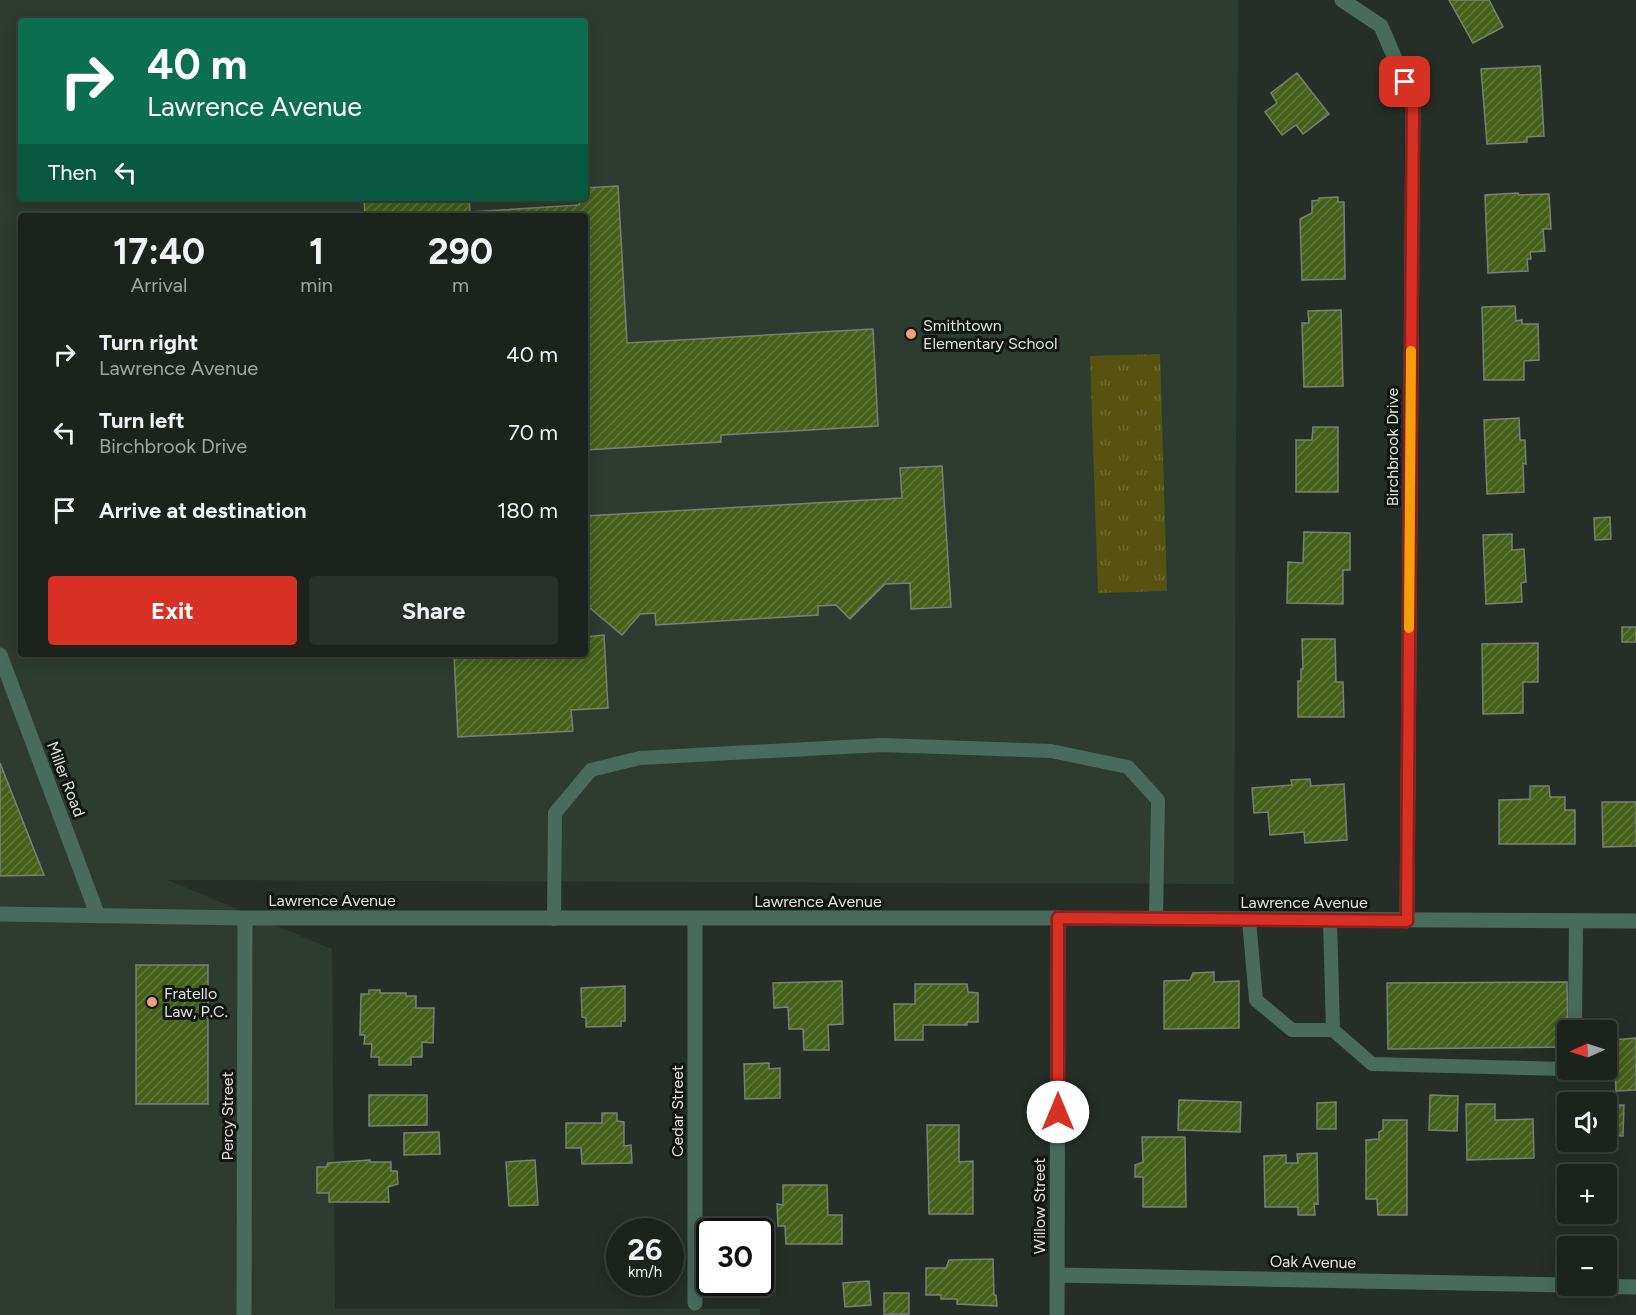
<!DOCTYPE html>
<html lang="en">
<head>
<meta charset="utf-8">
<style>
  body { margin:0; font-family:Figtree,sans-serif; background:#292f2a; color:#f1f3f6; height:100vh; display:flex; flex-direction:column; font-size:22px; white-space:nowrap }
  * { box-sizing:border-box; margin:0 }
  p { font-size:20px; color:#a0a4a4 }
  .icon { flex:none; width:33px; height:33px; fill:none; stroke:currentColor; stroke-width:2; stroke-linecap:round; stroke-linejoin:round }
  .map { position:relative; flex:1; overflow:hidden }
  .sheet { position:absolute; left:18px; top:213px; width:570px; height:444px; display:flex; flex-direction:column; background:#1c231d; border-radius:6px; box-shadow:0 3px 15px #0003,0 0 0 2px #3a403b }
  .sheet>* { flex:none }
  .banner { position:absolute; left:18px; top:18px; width:570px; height:183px; border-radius:6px; box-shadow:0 3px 15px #0003,0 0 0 2px #3a403b; background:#0b6e4f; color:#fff; overflow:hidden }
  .needle { width:39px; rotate:267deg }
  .tools { position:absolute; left:1557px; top:1020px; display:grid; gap:12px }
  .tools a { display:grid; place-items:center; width:60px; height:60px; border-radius:6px; background:#1c231d; box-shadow:0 3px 15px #0003,0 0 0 2px #3a403b; font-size:30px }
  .speed { position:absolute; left:606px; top:1218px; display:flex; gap:12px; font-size:30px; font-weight:700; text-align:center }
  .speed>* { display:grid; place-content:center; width:78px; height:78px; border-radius:50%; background:#1c231d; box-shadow:0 3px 15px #0003,0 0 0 2px #3a403b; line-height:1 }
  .speed small { font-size:15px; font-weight:400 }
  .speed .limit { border:3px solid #111; border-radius:9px; background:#fff; color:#111 }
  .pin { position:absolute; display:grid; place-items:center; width:51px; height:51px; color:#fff; margin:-26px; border-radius:12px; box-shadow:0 3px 9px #0006 }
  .me { position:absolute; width:66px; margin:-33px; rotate:0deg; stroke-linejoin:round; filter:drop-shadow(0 0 4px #0008) }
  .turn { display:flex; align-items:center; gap:21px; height:126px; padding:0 30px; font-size:27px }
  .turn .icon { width:78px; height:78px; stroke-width:2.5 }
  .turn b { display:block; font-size:42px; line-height:51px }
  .then { display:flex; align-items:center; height:57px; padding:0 30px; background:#0003; gap:12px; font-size:22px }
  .eta { display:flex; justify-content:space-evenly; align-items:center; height:102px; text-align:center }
  .eta b { font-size:36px; font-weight:700; line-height:42px }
  .action { display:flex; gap:12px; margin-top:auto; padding:12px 30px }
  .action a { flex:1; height:69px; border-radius:6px; background:#d93025; color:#fff; font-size:24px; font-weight:700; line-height:69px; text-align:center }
  .action a+a { background:#292f2a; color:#f1f3f6 }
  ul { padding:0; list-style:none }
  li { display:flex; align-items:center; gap:18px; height:78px; padding:0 30px }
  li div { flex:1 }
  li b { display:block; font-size:22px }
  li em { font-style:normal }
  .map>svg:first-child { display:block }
</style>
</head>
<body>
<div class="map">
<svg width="1636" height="1315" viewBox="0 0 1636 1315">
  <defs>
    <pattern id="park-tufts" width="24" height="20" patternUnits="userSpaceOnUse" patternTransform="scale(1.5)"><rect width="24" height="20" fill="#565311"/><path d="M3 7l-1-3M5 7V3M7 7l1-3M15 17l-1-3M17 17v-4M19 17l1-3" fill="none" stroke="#6e6c33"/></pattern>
    <pattern id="building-hatch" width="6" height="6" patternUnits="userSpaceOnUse" patternTransform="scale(1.5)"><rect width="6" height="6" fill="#46601a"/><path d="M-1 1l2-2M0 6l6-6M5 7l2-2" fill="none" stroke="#60773b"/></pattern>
  </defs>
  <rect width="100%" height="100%" fill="#262f27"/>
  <path fill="#2e3b30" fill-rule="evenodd" d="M0 0H1238L1234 884 168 880 332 949 335 1309H760V1315H0ZM21 21H585V198H21ZM21 216H585V654H21Z"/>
  <path fill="url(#park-tufts)" d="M1160 354 1167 591 1098 593 1090 356Z"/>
  <path fill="url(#building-hatch)" stroke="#7a8074" stroke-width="1.5" d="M1449 0H1489L1503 27 1473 43Z
    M1540 66 1544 136 1527 137V142L1487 144 1481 69Z
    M1297 73 1329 114 1303 134 1296 125 1282 135 1265 112 1277 103 1271 93Z
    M618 186 627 343 873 329 878 426 721 435V442L585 450V216H365L364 198H469L470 212 579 205V198H585V188Z
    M1518 193 1519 195 1549 194 1551 229H1543L1545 251 1530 252 1531 259H1527L1528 271 1488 273 1485 195Z
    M1338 197V202H1344L1345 279 1302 280 1300 219 1312 213V201L1319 200V198Z
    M1515 306 1516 321 1522 320V324H1538L1539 360 1524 361V380H1484L1482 307Z
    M1341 310 1343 386 1304 387 1302 323H1309L1308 311Z
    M1519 418 1520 440H1525L1526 464 1523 463 1524 492 1487 494 1484 420Z
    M1313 427H1338V492H1296V440H1312Z
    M942 466 951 607 911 609 910 583 885 584 850 619 836 605 818 606V615L656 625 655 613 640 614 622 635 585 604V516L902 498 900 468Z
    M1610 517 1611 539 1595 540 1594 518Z
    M1304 532 1350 533V570H1343V604L1287 603 1288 562 1303 563Z
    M1512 534V550L1524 549 1526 582 1521 583 1522 602 1486 604 1483 535Z
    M1622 627H1636V642H1622Z
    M585 635V637L604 635 608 708 571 710 573 731 458 737 454 654H585Z
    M1302 639H1335L1336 682H1343L1344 717H1298V681H1301V669H1303Z
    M1538 643V682H1523V713L1483 714 1482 644Z
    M0 763 44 875 0 876Z
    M1310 779 1311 786 1344 784 1347 840 1305 843 1304 832 1270 835 1268 812 1254 813 1252 788 1292 785 1291 780Z
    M1530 786H1549L1550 797H1565V810H1575V844H1499V800L1530 799Z
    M1602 802H1636V846L1603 847Z
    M136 965H208V1104H136Z
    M1214 972V982L1239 981V1028L1164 1029V981L1190 980 1193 973Z
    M842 981 843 1024 828 1025 829 1050H804L803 1029H789L788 1007 774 1008 773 983Z
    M1567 982 1568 1047 1388 1049 1387 983Z
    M915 984H967L968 992 978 993V1022H967V1025H923V1040H895L894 1004H915Z
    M625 986V1021H621V1026L586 1027V1018L582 1017 581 988Z
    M369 990H380V993H406V996H416V1008H434L433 1043 422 1042V1057H411V1065H379V1057H371L372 1044H364L365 1035H360L361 994H369Z
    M1636 1038V1090L1616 1091 1613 1040Z
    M769 1063V1069L780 1068V1098L745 1099 744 1064Z
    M369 1095H427V1125L369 1126Z
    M1430 1095 1458 1096 1457 1131 1429 1130Z
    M1179 1100 1241 1102 1240 1132 1178 1130Z
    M1336 1102V1129H1317V1103Z
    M1466 1104H1495V1120L1533 1119 1534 1158 1467 1160Z
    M1606 1105H1624L1623 1136 1606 1135Z
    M602 1113H617V1121L624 1122V1146L631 1145 632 1163 582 1164 581 1148H566V1123H602Z
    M1383 1120H1407V1215H1378L1377 1199H1366V1140L1379 1139V1132L1383 1130Z
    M927 1125H959V1162L973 1161V1214H929Z
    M439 1132 440 1154 404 1155V1133Z
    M1142 1137H1185L1186 1207H1143V1177H1135V1165L1143 1162Z
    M1317 1153 1318 1204 1314 1203 1315 1215H1298V1207H1265L1264 1156 1286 1155V1163H1298L1297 1154Z
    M370 1160V1162H391V1171H397L398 1184 388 1187 389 1202H329V1193H317V1167H326L328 1163Z
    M535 1160 538 1205 509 1206 506 1162Z
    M783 1185H827L828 1215H842V1244H786L785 1226H778L777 1204 783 1205Z
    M993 1259 994 1295H996L997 1306 957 1304V1299H941V1295H926V1268H946L949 1260Z
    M869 1281 871 1305 845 1307 843 1283Z
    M884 1293H909V1314H884Z"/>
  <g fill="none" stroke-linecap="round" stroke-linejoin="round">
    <path stroke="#486b5e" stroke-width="14" d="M554 919 555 813 591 770 640 758 882 745 1051 751 1128 767 1158 800 1156 919
      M1249 920 1256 1000 1292 1030H1333L1330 920
      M1333 1030 1372 1064 1566 1069 1568 1067
      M1575 1030 1576 921"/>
    <path stroke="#486b5e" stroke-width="15" d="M1342 0 1381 26 1413 101 1407 921
      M0 655 98 916
      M0 914 245 918H1058L1636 921
      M695 919V1303
      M1057 1275 1568 1285
      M1578 1286 1636 1287
      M244 1315 245 918
      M1057 1315 1058 918"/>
  </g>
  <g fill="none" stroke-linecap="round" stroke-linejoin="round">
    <g stroke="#8d1f18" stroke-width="15">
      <path id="route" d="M1058 1112V918L1407 921 1413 101 1405 82"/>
    </g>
    <use href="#route" stroke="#d93025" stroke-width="10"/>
    <path stroke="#f59e0b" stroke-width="10" d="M1409 628 1411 351"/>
  </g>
  <g fill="#f1a17d" stroke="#111612" stroke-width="2">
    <circle cx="911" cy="334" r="6"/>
    <circle cx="152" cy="1002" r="6"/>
  </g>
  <g text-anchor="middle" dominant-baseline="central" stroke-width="6" stroke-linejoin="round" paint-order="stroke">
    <g font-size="16" fill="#dfe4df" stroke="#111612" text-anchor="start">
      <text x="923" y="325">Smithtown<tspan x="923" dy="18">Elementary School</tspan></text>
      <text x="164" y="993">Fratello<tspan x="164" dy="18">Law, P.C.</tspan></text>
    </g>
    <g font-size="16" fill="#dfe4df" stroke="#111612">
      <text transform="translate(1392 447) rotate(-90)">Birchbrook Drive</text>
      <text transform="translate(66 779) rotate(69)">Miller Road</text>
      <text x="332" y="900">Lawrence Avenue</text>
      <text x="818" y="901">Lawrence Avenue</text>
      <text x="1304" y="902">Lawrence Avenue</text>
      <text transform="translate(677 1111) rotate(-90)">Cedar Street</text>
      <text transform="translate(227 1116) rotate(-90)">Percy Street</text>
      <text transform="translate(1039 1206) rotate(-90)">Willow Street</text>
      <text transform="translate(1313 1262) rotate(1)">Oak Avenue</text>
    </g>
  </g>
</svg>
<div class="tools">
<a><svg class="needle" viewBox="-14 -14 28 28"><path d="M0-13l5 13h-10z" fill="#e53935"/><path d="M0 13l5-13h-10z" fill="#a0a4a4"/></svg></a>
<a><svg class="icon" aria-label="sound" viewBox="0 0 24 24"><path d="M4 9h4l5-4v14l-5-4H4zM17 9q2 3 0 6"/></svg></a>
<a>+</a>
<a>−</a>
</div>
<div class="speed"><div>26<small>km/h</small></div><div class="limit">30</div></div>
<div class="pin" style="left:1405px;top:82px;background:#d93025"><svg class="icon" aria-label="arrive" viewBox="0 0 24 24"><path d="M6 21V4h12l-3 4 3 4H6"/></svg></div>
<svg class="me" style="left:1058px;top:1112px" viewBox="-20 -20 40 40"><circle r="19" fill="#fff"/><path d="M0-13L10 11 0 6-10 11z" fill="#d93025"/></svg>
<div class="banner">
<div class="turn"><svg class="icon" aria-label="right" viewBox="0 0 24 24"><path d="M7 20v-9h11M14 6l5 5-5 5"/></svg><div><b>40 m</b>Lawrence Avenue</div></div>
<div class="then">Then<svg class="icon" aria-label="left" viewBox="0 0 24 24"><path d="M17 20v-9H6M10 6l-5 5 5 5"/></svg></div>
</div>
<section class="sheet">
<div class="eta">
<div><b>17:40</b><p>Arrival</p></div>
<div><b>1</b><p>min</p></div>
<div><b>290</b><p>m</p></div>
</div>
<ul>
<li><svg class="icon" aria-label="right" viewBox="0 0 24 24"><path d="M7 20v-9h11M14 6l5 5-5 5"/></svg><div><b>Turn right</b><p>Lawrence Avenue</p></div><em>40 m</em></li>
<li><svg class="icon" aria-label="left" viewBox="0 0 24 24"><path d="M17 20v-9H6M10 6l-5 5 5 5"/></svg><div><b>Turn left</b><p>Birchbrook Drive</p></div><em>70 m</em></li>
<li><svg class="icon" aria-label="arrive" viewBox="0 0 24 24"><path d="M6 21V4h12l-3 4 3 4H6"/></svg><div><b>Arrive at destination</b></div><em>180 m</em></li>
</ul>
<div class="action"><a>Exit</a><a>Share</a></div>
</section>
</div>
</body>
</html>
